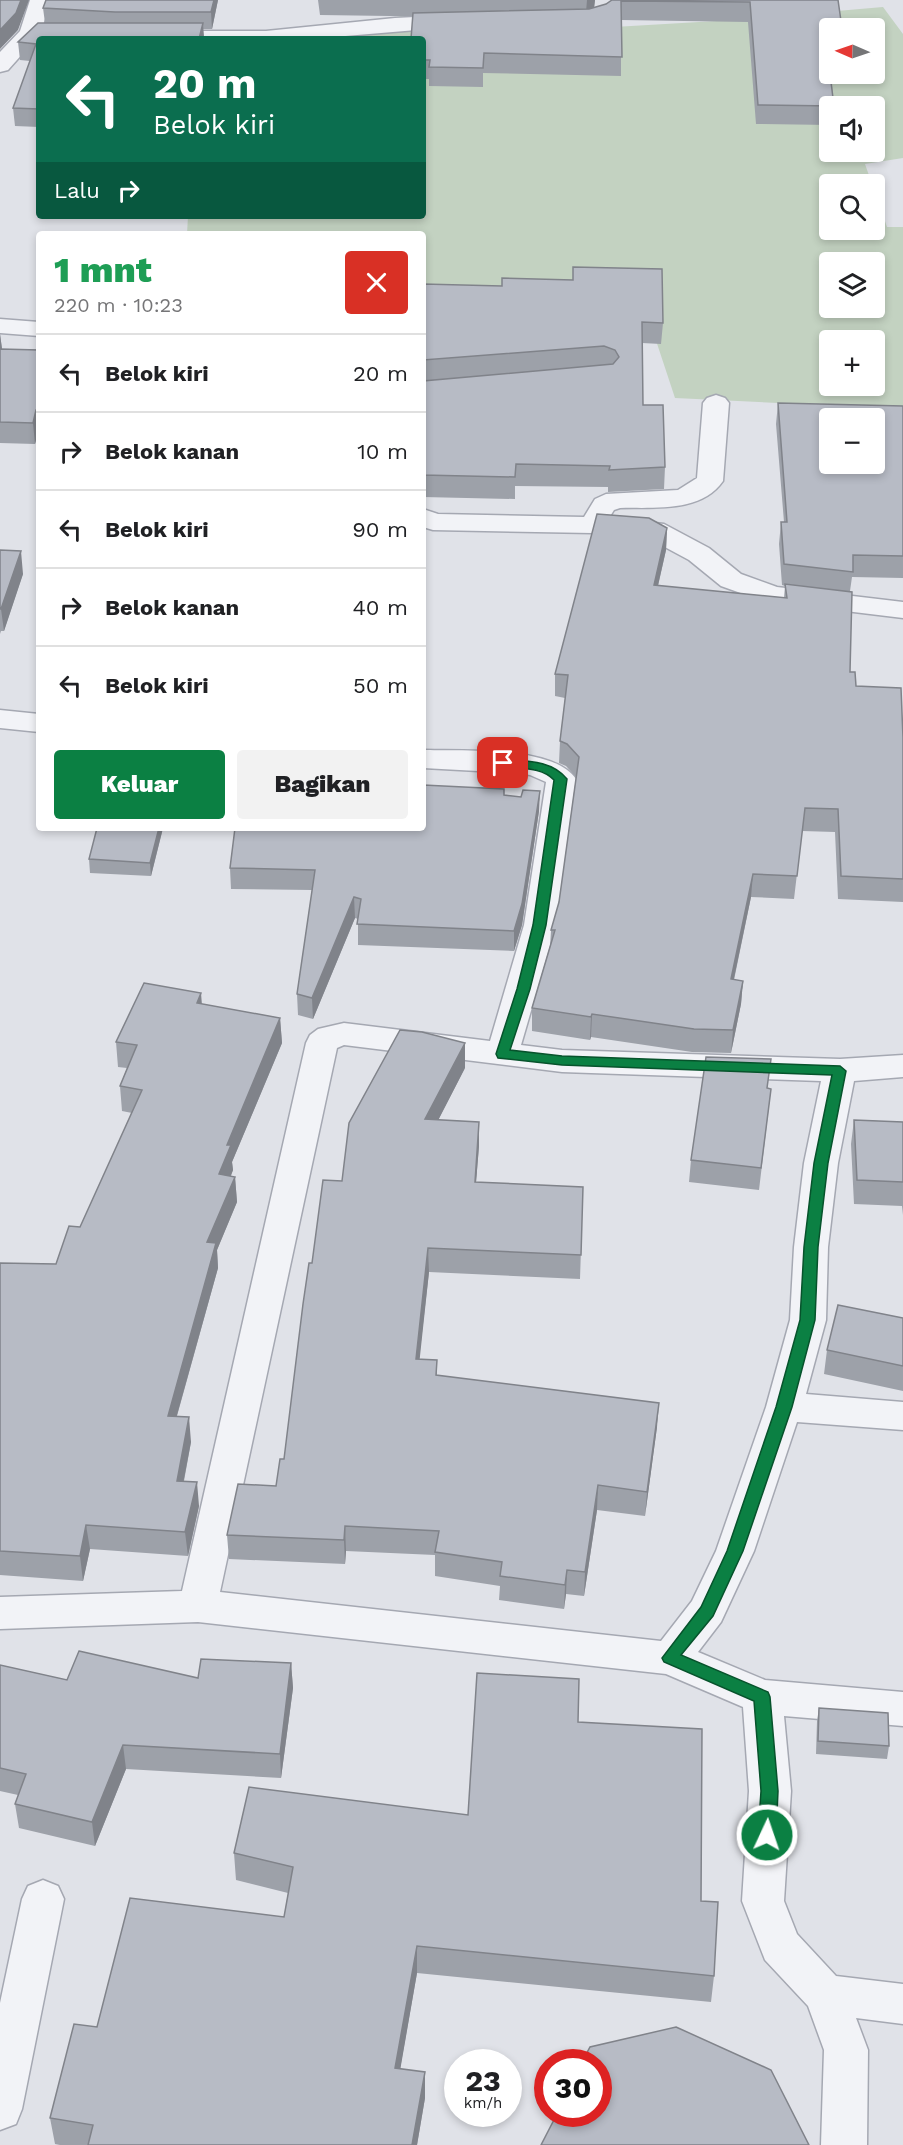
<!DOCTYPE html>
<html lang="id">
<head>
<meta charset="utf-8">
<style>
  body { margin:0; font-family:"Work Sans",sans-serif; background:#f2f2f2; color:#202124; height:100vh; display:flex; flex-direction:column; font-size:22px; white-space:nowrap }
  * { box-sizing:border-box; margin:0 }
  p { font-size:20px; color:#757577 }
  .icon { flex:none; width:33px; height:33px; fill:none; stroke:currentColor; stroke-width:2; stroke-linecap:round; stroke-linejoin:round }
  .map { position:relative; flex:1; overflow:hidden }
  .side { position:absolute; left:36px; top:231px; width:390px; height:600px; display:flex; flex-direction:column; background:#fff; border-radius:6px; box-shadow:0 3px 9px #0003 }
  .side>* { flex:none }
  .banner { position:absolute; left:36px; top:36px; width:390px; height:183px; border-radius:6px; box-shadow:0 3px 9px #0003; background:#0b6e4f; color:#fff; overflow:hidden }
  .needle { width:39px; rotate:272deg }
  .fabs { position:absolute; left:819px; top:18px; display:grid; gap:12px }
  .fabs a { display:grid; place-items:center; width:66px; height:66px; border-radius:6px; background:#fff; box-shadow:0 3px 9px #0003; font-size:30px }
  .speed { position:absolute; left:444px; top:2049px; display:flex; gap:12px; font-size:30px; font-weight:700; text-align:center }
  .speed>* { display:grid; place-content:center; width:78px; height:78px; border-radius:50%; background:#fff; box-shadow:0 3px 9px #0003; line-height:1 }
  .speed small { font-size:15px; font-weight:400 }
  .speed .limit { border:9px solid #d22; background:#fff; color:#111 }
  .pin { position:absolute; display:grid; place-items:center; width:51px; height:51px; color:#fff; margin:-26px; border-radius:12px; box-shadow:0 3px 9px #0006 }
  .me { position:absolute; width:66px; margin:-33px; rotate:3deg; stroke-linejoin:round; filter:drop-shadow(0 0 4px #0008) }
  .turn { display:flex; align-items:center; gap:21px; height:126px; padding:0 18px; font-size:27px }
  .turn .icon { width:78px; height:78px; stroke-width:2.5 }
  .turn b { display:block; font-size:42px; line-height:51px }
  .then { display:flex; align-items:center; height:57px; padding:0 18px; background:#0003; gap:12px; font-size:22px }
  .round { display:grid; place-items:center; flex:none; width:63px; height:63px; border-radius:6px; background:#f2f2f2 }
  .headline { display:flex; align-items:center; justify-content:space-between; height:102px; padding:0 18px }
  h1 { font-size:36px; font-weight:800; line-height:45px; color:#1e9e55 }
  .action { display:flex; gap:12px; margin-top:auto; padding:12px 18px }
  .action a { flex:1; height:69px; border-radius:6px; background:#0b8043; color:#fff; font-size:24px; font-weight:800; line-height:69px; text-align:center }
  .action a+a { background:#f2f2f2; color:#202124 }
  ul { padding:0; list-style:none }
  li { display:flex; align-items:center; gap:18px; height:78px; padding:0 18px; border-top:2px solid #e0e0e0 }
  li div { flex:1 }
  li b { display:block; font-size:22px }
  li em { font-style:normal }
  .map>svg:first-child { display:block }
</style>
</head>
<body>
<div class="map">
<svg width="903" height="2145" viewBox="0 0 903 2145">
  <rect width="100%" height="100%" fill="#e0e2e8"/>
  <path fill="#c3d2c1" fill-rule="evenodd" d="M440 7 580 29 733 20 883 7 903 34V158L865 164 872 184H830V230H874L875 192 887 227H903V409L675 398 634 274 423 297V234H187L188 216H423V39H275L306 38ZM830 28H874V74H830ZM830 106H874V152H830ZM830 262H874V308H830ZM830 340H874V386H830Z"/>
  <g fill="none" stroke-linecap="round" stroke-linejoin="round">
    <g stroke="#a5a8b2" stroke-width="3">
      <path id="street" d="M30 0H50L41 33 8 70 0 72V52L20 31Z
        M456 15 464 16 467 21 464 26 310 39H148L146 37 149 32 157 31H266L395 18Z
        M0 319 39 322V336L0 333Z
        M716 395 725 398 729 403 723 481C701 513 654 507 620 508L614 510 609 518 664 524 709 548 741 574 777 587 903 602V618L763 601 721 586 689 560 648 538 592 533 433 530 423 527V509L438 514 584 517 595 499 606 494 678 490 697 478 703 403 707 398Z
        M0 710 39 714V732L0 728Z
        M423 750C460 751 553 745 576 779L556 925 521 1045 562 1050 840 1059 903 1055V1077L854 1081 838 1163 828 1247 826 1320 806 1394 903 1402V1430L797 1422 754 1551 721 1622 698 1652 765 1680 903 1692V1726L784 1716 791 1791 784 1901 797 1934 836 1976 903 1984V2024L856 2018 868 2050 867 2145H821L824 2050 808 2006 765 1960 742 1901 749 1791 743 1707 666 1674 198 1622 0 1629V1597L182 1591 306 1043 310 1035 318 1029 344 1023 490 1041 524 925 546 782 530 775 517 773 423 768ZM344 1045 562 1072 821 1081 804 1163 794 1247 790 1320 766 1407 716 1551 692 1601 661 1641 220 1592 337 1048Z
        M43 1880 58 1886 64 1899 22 2109 16 2124 0 2130V2003L22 1899 28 1886Z"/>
    </g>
    <use href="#street" fill="#f2f3f7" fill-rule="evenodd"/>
  </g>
  <path fill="#9da1a9" d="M46 0H218L212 29H203L204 39H39V127L15 126 13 108 30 61 20 60 18 42 45 23 43 8Z
    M318 0H595L594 8 606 4 612 0H838L841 21 840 28H830V74H833L832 86 834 106H830V125L756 124 748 22 621 20V76L483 73V87L429 86V79H423V39L413 16H390L320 15Z
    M423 284 663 323 661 344 642 343 643 405 665 467 664 489 608 492V487L515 486V499L423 497Z
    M0 334 2 349 39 350V431L35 444 0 443Z
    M778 403 903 406V578L852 577 850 591V672L856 686 903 738V902L838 899 835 832 802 831 794 899 751 897 734 980 743 981 741 1004 731 1053 692 1052 591 1037 590 1040 532 1031V1008L550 947 551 930 559 902 576 777 566 766 559 763 560 741 565 698 555 696V674L667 528 666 550 658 586 784 598 785 586 782 585 779 544 781 522H784L776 424Z
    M0 550 23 574 4 631H1L0 634Z
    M504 795 539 811 522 925 514 951 358 945V919L355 918 313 1019 298 1015 297 994 312 890 231 889 230 868Z
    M163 828 151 876 90 873 89 859Z
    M202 1004 280 1018 282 1043 232 1162 233 1170 231 1176 235 1177 237 1202 217 1250 218 1268 177 1416 191 1442 184 1481 199 1506 188 1556 90 1549 83 1581 0 1575V1263L56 1264 80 1227 132 1113 122 1111 120 1086 127 1068 118 1067 116 1042Z
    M465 1068 438 1120 479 1146 476 1182 583 1187 580 1279 429 1272 419 1359 437 1360V1375L657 1427 645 1516 597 1510 584 1596 566 1594 564 1609 499 1600 500 1586 435 1576V1555L346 1551 345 1564 229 1559 227 1535 276 1486 284 1459 312 1263 342 1181Z
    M768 1088 771 1089 759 1190 689 1182 691 1160Z
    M854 1120 903 1122V1215L902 1206 854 1204 851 1144Z
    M903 1318V1391L824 1374 827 1350Z
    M291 1663 293 1688 281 1778 126 1769 95 1846 19 1828 15 1804 18 1795 0 1791V1665L67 1680 198 1678Z
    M819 1708 889 1746 887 1759 816 1754 817 1721Z
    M578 1722 701 1901 714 1976 711 2002 417 1973 400 2069 425 2072V2098L417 2145H60L55 2144 50 2118 97 2027 284 1917 288 1893 236 1880 234 1853 468 1815Z"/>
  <path fill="#80838a" d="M21 0H29L18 30 0 49V30Z
    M214 0H218L212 29 211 12Z
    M587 0H595L594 8 586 12Z
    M203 23 204 39H199Z
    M0 334 2 349 0 355Z
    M36 410 38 431 35 444 33 423Z
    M667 528 666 550 653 607 654 585Z
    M21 551 23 574 4 631 1 609Z
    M540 791 539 811 522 925 514 951V931Z
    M159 828H163L151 876 150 863Z
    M753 874 751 897 729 1002 731 979Z
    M354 897 355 918 313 1019 312 998Z
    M743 981 741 1004 731 1053 733 1030Z
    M201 993 203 1018 197 1003Z
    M592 1014 591 1037 590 1040 591 1017Z
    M280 1018 282 1043 232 1162 233 1170 221 1199 219 1174 227 1145Z
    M465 1043V1068L426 1144 425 1119Z
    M479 1122V1146L474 1207 475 1182Z
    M235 1177 237 1202 217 1250 218 1268 170 1440 168 1416 207 1242Z
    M428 1248 429 1272 417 1384 416 1359Z
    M659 1403 657 1427 645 1516 647 1492Z
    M189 1417 191 1442 179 1505 177 1481Z
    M197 1482 199 1506 188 1556 185 1532Z
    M598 1485 597 1510 584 1596 585 1572Z
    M86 1525 90 1549 83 1581 80 1556Z
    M345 1526 346 1551 345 1564 344 1540Z
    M567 1570 566 1594 564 1609 565 1585Z
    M291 1663 293 1688 281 1778 280 1754Z
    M123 1745 126 1769 95 1846 92 1822Z
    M417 1946V1973L396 2094 395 2068Z
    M425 2072V2098L417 2145H412Z"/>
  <path fill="#b7bbc5" stroke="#80838a" stroke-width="1.5" fill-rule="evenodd" d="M0 0H21L16 13 0 30Z
    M46 0H214L211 12H115L43 8Z
    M612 0H838L841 21H827L830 43V74L834 106 758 105 750 2 621 1 622 57 484 53 483 68 429 67 430 60H423V39H411L413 13 589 9 606 4Z
    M38 23H203L199 39H39V109L13 108 36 44 18 42Z
    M573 267 662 269 663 323 642 322 643 405H663L665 467 609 470 610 466 516 464 515 477 423 475V381L613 364 619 357 615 350 604 346 423 360V284L502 286V278L573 280Z
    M0 349 39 350V410H36L33 423 0 422Z
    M778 403 903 406V556L853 555V572L784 564 781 522H787ZM830 418H874V464H830Z
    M597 514 649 518 667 528 654 585 787 598 785 584 852 592 850 672H855L856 686 901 688 903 738V879L841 876 838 809 805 808 797 876 753 874 731 979 743 981 733 1030 694 1029 592 1014 591 1017 532 1008 555 930H551L559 902 579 757 567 744 560 741 568 675 555 674Z
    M0 550 21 551 1 609H0Z
    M423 785 504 789V795L521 797 523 790 540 791 522 904 514 931 357 924 361 899 354 897 312 998 297 994 315 870 230 868 235 828H423Z
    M97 828H159L150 863 89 859Z
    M144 983 201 993 197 1003 280 1018 227 1145H231L219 1174 235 1177 207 1242 216 1243 168 1416 189 1417 177 1481 197 1482 185 1532 86 1525 80 1556 0 1551V1263L56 1264 69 1226 80 1227 142 1090 120 1086 137 1045 116 1042Z
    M400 1030 422 1032 465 1043 425 1119 479 1122 475 1182 583 1187 581 1255 428 1248 416 1359 437 1360 436 1375 659 1403 647 1492 598 1485 585 1572 567 1570 565 1585 500 1576 502 1562 435 1552 439 1531 345 1526 344 1540 227 1535 238 1484 276 1486 280 1459H284L303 1304 309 1263H312L323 1180 342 1181 349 1123Z
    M706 1057 771 1059 767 1088 771 1089 761 1168 691 1160Z
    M854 1120 903 1122V1182L857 1180Z
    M838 1305 903 1318V1366L827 1350Z
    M79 1651 198 1678 201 1659 291 1663 280 1754 123 1745 92 1822 15 1804 26 1774 0 1768V1665L67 1680Z
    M477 1673 579 1679 578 1722 702 1729 701 1901 718 1902 714 1976 417 1946 395 2068 425 2072 412 2145H88L93 2125 50 2118 74 2024 97 2027 130 1898 284 1917 293 1867 234 1853 249 1787 468 1815Z
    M819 1708 888 1713 889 1746 818 1741Z
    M676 2027 771 2070 809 2145H541L557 2114H598V2062H582L590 2047Z"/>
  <path fill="#0b8043" stroke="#07532c" stroke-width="1.5" d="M503 759C526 761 552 760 567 779L546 925 530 989 510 1050 562 1056 840 1066 846 1071 828 1163 818 1247 815 1320 792 1407 743 1551 713 1616 681 1655 768 1692 770 1697 778 1791 776 1835 773 1840 767 1842 761 1840 758 1835 761 1791 754 1701 664 1662 662 1658 701 1607 727 1551 776 1407 800 1320 804 1247 814 1163 832 1075 562 1065 498 1058 496 1054 517 989 533 925 554 780C540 765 517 770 499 766V760Z"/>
</svg>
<div class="fabs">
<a><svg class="needle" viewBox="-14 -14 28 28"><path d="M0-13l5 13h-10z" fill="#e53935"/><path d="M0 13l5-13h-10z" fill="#757577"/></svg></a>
<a><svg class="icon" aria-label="sound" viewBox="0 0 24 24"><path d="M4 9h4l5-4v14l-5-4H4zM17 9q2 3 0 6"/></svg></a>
<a><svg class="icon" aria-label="search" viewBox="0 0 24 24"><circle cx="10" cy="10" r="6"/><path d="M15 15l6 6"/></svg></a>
<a><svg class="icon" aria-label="layers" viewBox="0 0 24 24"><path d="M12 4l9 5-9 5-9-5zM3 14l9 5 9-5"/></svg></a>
<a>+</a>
<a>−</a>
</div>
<div class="speed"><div>23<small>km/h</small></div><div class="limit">30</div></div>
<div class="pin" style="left:503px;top:763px;background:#d93025"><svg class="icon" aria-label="arrive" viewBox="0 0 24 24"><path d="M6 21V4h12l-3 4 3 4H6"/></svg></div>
<svg class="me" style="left:767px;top:1835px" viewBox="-20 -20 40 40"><circle r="17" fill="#0b8043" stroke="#fff" stroke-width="3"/><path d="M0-11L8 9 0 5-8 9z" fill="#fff"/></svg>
<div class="banner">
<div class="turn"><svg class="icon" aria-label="left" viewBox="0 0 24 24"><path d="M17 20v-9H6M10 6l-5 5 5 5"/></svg><div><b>20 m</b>Belok kiri</div></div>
<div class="then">Lalu<svg class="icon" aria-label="right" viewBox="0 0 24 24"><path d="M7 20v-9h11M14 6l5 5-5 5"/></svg></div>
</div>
<section class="side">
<div class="headline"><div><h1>1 mnt</h1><p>220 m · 10:23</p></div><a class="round" style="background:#d93025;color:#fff"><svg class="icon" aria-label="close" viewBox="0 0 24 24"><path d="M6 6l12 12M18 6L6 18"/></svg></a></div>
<ul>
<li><svg class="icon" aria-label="left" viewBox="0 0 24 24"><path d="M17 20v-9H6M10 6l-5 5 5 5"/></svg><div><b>Belok kiri</b></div><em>20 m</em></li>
<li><svg class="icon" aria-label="right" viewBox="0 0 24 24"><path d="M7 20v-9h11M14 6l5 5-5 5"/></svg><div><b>Belok kanan</b></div><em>10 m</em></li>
<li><svg class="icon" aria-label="left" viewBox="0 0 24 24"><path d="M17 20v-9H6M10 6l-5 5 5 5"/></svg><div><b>Belok kiri</b></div><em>90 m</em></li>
<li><svg class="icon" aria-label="right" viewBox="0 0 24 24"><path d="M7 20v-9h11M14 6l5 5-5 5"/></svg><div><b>Belok kanan</b></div><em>40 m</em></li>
<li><svg class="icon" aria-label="left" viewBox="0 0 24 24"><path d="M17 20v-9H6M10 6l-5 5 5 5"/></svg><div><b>Belok kiri</b></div><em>50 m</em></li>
</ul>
<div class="action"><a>Keluar</a><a>Bagikan</a></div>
</section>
</div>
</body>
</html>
